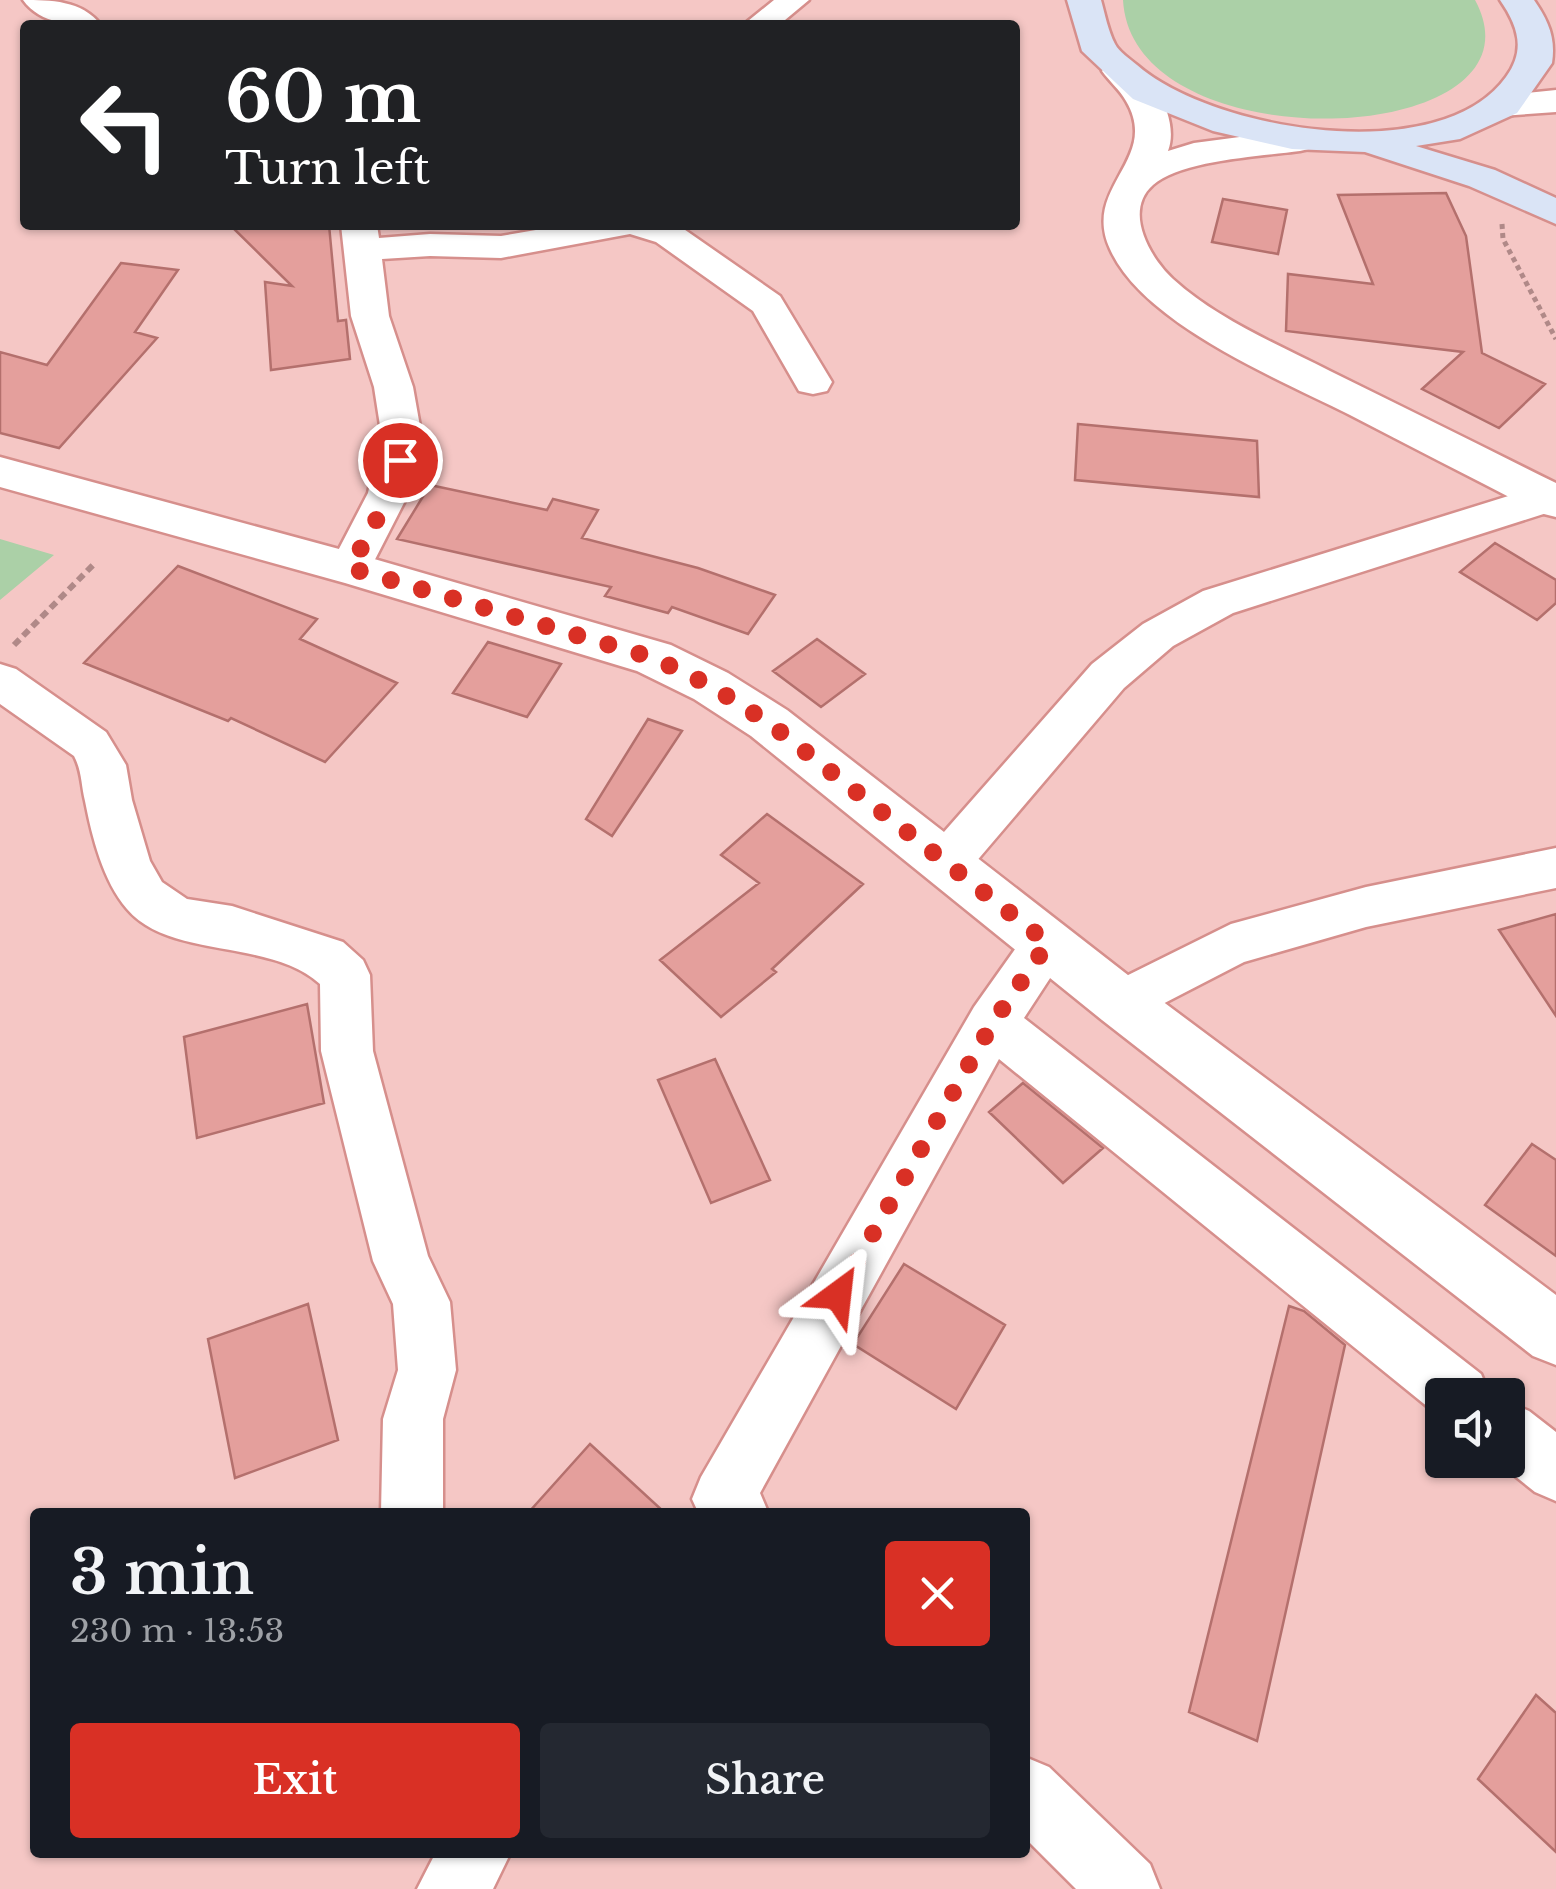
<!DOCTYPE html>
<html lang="en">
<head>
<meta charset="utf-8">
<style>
  body { margin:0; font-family:"Libre Baskerville",serif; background:#242831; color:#f1f3f6; height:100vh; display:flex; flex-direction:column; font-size:38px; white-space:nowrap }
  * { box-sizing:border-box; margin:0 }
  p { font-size:32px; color:#9ea1a6 }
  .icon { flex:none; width:55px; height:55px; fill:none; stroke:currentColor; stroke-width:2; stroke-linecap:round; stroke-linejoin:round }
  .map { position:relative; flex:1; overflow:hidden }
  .drawer { position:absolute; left:30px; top:1508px; width:1000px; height:350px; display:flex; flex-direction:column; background:#171b24; border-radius:10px; box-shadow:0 2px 8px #0004 }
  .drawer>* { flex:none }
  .top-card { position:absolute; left:20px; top:20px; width:1000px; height:210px; border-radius:10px; box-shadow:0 2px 8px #0004; background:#202124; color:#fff; overflow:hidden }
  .tools { position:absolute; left:1425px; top:1378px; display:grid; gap:20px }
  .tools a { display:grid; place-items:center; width:100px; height:100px; border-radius:10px; background:#171b24; box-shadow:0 2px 8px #0004; font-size:50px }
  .pin { position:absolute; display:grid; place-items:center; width:85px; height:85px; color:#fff; margin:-42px; border:5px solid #fff; border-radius:50%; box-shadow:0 2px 10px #0007 }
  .me { position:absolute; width:110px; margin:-55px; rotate:30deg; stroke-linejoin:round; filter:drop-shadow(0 0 8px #0008) }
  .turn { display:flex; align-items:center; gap:35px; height:210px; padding:0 40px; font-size:45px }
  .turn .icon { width:130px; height:130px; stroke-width:2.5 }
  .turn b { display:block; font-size:70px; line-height:85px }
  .round { display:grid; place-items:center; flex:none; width:105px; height:105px; border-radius:10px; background:#242831 }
  .headline { display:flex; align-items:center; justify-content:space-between; height:170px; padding:0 40px }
  h1 { font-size:60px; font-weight:600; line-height:75px }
  .action { display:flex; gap:20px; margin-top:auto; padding:20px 40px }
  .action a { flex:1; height:115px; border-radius:10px; background:#d93025; color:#fff; font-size:40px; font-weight:600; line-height:115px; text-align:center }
  .action a+a { background:#242831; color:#f1f3f6 }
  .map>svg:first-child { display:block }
</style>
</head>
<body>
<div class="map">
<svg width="1556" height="1889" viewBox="0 0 1556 1889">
  <rect width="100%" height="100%" fill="#f5c7c5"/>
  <path fill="#abd0a7" d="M1123 0H1475C1556 149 1132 167 1123 0Z
    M0 539 54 555 0 600Z"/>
  <path fill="#e49f9c" stroke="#b4706d" stroke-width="2.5" d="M1446 193 1466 236 1482 353 1545 384 1499 428 1422 389 1463 352 1286 331 1288 274 1373 284 1338 195Z
    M1223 199 1287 210 1278 254 1212 242Z
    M230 225H329L338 321 346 320 350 359 271 370 265 282 292 286Z
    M121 263 178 270 135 332 157 338 59 448 0 433V352L47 365Z
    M1078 424 1257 441 1259 497 1075 480Z
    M430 485 547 510 553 499 598 510 582 538 698 568 775 595 748 634 672 607 668 613 605 596 611 587 397 539Z
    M1495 543 1556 580V603L1537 620 1460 572Z
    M178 566 317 619 300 639 397 683 325 762 231 718 228 721 84 663Z
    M817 639 865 674 821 707 773 671Z
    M488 642 561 664 527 717 453 693Z
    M648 719 682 731 612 836 586 819Z
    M767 814 863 884 772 969 776 972 721 1017 660 960 759 883 721 855Z
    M1556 914V1016L1499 930Z
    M307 1004 324 1103 197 1138 184 1037Z
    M715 1059 770 1180 711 1203 658 1080Z
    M1023 1083 1103 1148 1063 1183 989 1112Z
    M1532 1144 1556 1160V1256L1485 1205Z
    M904 1264 1005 1325 956 1409 853 1344Z
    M308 1304 338 1440 235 1478 208 1339Z
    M1289 1306 1304 1311 1345 1345 1257 1741 1189 1712Z
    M590 1444 664 1512H529Z
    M1536 1695 1556 1713V1852L1478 1779Z"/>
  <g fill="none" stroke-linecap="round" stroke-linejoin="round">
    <g stroke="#d68f8c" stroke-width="5">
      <path id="minor" d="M23 0C50 0 82 0 101 25 73 25 41 25 23 0Z
        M774 0H809L779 25H743Z
        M341 225H377L379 238 430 234 501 236 565 225H678L780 296 832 382 827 391 813 394 799 391 753 311 656 242 630 234 501 258 430 256 382 259 389 316 413 387 421 432 409 493 365 579 350 583 335 579 329 568 368 493 381 432 374 387 351 316Z
        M1547 484 1556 487V510L1233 613 1173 646 1124 688 963 877 946 883 929 877 922 863 929 849 1092 664 1143 624 1203 591Z
        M0 664 16 669 106 732 126 765 132 800 150 861 162 882 187 899 232 906 343 942 363 960 370 975 373 1051 428 1256 450 1302 456 1370 443 1419V1512H381L383 1419 398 1370 393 1304 373 1261 321 1051 320 984C270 938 170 960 127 909 103 881 92 837 85 801 81 785 82 771 74 756L0 704Z
        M1556 848V888L1366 927 1244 962 1122 1025 1104 1019 1096 1003 1104 987 1231 924 1366 887Z
        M1048 922 1066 928 1073 943 1024 1018 1481 1374 1490 1395H1442V1417L1439 1416 999 1059 760 1493 768 1512H698L692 1499 701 1477 974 1007 1030 928Z
        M1508 1402 1529 1411 1556 1432V1501L1535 1492 1495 1460H1508Z
        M1025 1757 1049 1767 1150 1864 1160 1889H1076L1025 1838Z
        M436 1852H511L493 1889H417Z"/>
    </g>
    <g stroke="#d68f8c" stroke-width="5">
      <path id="tertiary" d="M1120 60C1153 69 1180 120 1168 151L1194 143 1300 129 1313 132 1318 140 1313 148 1300 151C1263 156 1181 160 1153 185 1123 211 1150 258 1173 279 1217 319 1277 344 1330 371 1406 408 1481 446 1556 483V517L1540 513C1477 480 1413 448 1350 415 1279 379 1143 324 1110 249 1081 186 1161 160 1126 101 1120 90 1109 81 1102 71L1108 64Z
        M1556 90V112L1501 116 1488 113 1483 105 1488 97Z
        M0 457 350 552 671 645 728 673 787 710 1142 986 1556 1295V1365L1533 1356 1102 1020 751 736 694 699 637 671 345 583 0 487Z"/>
    </g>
    <g stroke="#d68f8c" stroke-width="5">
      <path id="secondary" d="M1067 0H1101C1105 14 1108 31 1115 44 1119 52 1130 59 1137 65 1213 131 1440 169 1506 77 1526 50 1518 26 1500 0H1534C1548 20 1556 38 1552 63L1517 113 1460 139 1416 146 1495 170 1556 198V224L1469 186 1365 152 1292 149 1213 131 1133 99 1082 51Z"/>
    </g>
    <path stroke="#b08988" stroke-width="5" stroke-dasharray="5 4" stroke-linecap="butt" d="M1502 224 1503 239 1556 339"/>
    <path stroke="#b08988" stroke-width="6" stroke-dasharray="8 5" stroke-linecap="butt" d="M14 645 94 564"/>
    <use href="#minor" fill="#fff" fill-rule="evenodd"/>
    <use href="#tertiary" fill="#fff" fill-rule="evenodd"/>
    <use href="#secondary" fill="#dae4f6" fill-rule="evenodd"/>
  </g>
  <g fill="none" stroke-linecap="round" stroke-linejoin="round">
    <path stroke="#d93025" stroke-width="18" stroke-dasharray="0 32.4" d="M400 460 384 506 350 568 654 658 711 686 769 723 1048 943 992 1024 838 1295"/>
  </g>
</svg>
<div class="tools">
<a><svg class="icon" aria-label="sound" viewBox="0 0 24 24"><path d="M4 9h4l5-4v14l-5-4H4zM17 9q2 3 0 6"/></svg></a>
</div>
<div class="pin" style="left:400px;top:460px;background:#d93025"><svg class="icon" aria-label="arrive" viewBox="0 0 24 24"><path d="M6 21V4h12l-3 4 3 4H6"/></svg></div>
<svg class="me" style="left:838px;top:1295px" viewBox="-20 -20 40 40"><path d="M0-17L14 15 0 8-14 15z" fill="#d93025" stroke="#fff" stroke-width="4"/></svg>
<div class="top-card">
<div class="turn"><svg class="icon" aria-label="left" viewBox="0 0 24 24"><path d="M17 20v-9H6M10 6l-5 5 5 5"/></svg><div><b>60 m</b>Turn left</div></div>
</div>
<section class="drawer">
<div class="headline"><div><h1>3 min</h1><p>230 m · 13:53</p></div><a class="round" style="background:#d93025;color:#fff"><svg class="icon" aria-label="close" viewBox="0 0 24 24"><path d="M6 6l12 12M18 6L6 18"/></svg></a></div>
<div class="action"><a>Exit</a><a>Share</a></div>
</section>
</div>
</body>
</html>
